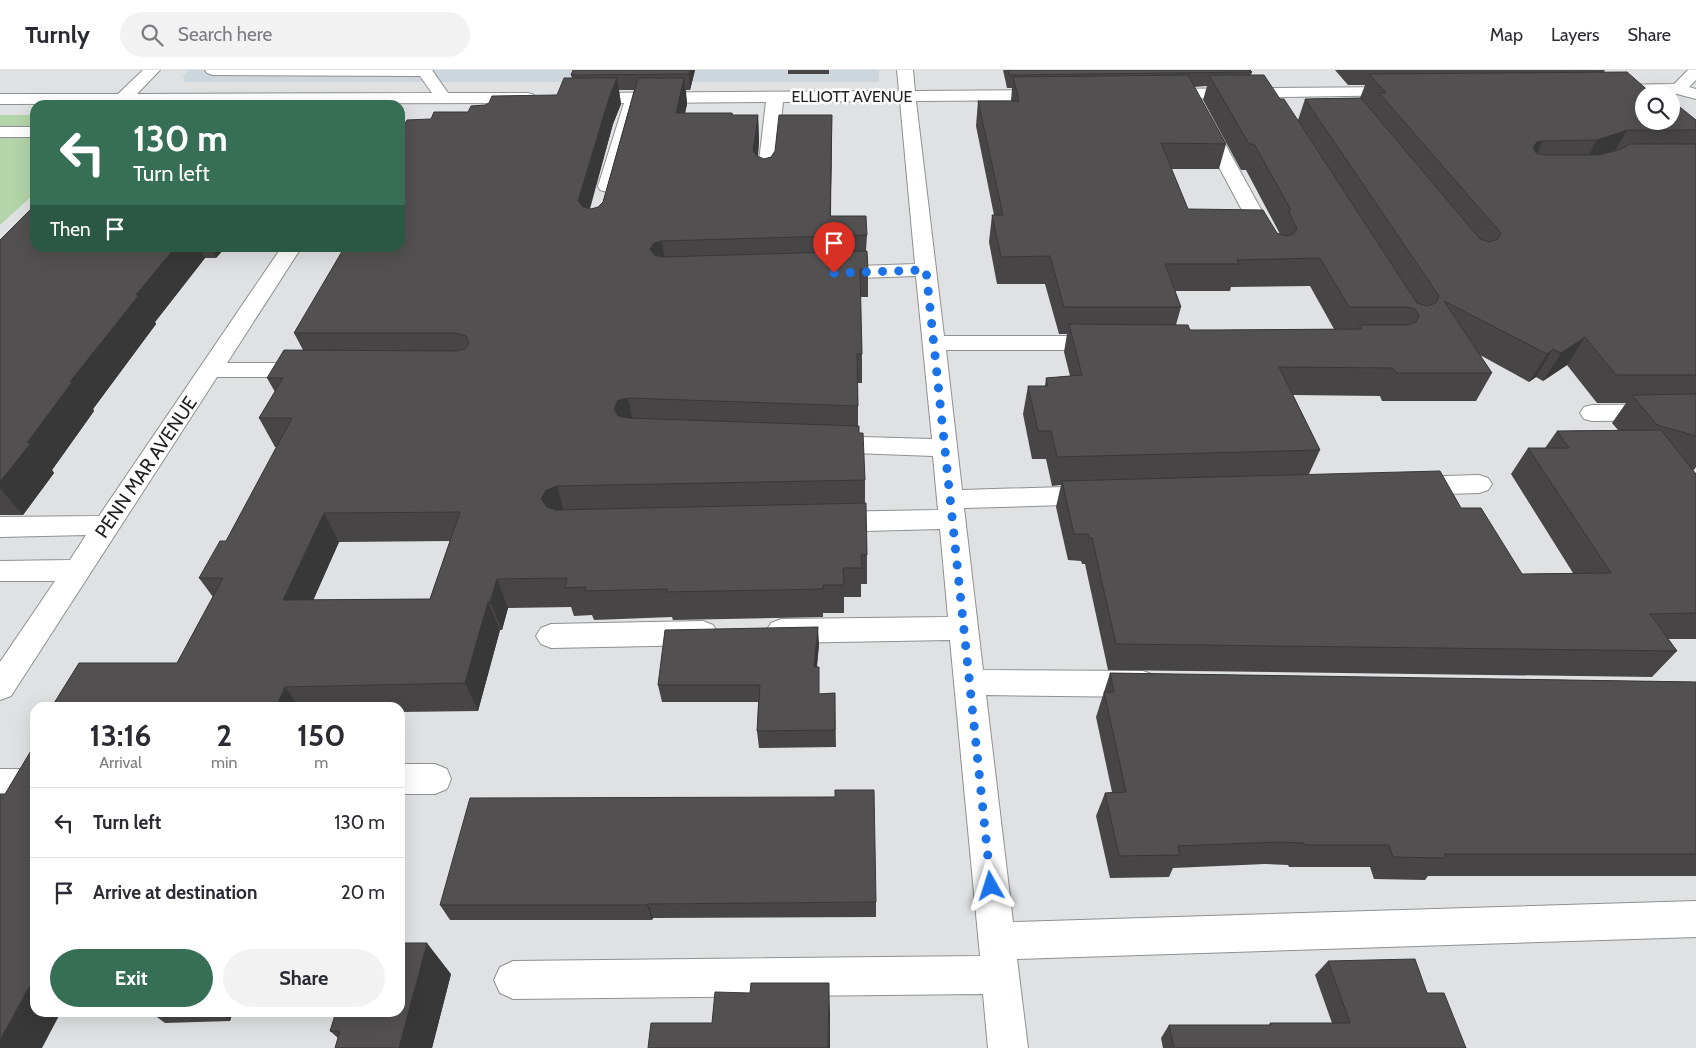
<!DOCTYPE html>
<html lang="en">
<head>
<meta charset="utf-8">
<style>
  body { margin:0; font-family:Cabin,sans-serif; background:#f2f2f3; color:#2b2b33; height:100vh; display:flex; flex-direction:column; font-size:19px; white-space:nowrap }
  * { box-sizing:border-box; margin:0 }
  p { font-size:16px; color:#7c7c81 }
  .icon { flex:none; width:28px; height:28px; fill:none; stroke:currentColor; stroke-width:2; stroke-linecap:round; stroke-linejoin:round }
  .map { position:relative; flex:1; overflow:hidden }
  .sheet { position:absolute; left:30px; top:632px; width:375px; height:315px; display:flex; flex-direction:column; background:#fff; border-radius:15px; box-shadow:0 5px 20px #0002 }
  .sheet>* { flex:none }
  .banner { position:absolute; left:30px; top:30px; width:375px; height:152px; border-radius:15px; box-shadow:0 5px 20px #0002; background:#366f56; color:#fff; overflow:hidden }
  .buttons { position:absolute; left:1635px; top:15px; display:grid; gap:10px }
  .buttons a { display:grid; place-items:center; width:45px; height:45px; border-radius:50%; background:#fff; box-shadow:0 5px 20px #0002; font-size:25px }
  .pin { position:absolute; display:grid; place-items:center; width:42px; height:42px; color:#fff; margin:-51px -21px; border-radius:50% 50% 50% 0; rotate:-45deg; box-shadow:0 0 5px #0007 }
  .pin .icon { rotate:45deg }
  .me { position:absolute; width:55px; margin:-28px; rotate:354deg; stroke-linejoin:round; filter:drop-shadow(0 0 4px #0008) }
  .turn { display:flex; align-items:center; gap:18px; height:105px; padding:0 20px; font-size:22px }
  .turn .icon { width:65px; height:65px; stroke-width:2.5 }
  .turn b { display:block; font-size:35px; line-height:42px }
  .then { display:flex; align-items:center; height:48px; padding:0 20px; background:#0003; gap:10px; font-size:19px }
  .eta { display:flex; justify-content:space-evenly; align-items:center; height:85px; text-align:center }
  .eta b { font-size:30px; font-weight:700; line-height:35px }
  .action { display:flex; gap:10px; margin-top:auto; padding:10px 20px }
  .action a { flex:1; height:58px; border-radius:30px; background:#366f56; color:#fff; font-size:20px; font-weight:700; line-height:58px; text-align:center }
  .action a+a { background:#f2f2f3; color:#2b2b33 }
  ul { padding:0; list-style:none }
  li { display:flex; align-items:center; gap:15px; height:70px; padding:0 20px; border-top:1px solid #e1e1e2 }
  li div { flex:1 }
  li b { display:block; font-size:19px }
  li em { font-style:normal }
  header { display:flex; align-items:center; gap:30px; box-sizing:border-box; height:70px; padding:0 25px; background:#fff; border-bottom:1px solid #e1e1e2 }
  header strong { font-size:24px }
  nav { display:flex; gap:28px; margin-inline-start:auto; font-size:18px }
  .search { width:350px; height:45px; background:#f2f2f3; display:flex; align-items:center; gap:12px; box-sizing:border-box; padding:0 18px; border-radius:28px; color:#7c7c81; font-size:19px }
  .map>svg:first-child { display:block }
</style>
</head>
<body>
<header>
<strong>Turnly</strong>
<div class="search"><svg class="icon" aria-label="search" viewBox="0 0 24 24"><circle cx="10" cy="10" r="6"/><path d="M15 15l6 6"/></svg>Search here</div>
<nav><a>Map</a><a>Layers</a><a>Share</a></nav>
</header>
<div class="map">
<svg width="1696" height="978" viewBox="0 0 1696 978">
  <rect width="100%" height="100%" fill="#dfe1e3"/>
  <path fill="#ced6dd" d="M189 0H879V12H185L183 6Z"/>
  <path fill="#b3d5a9" d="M0 45H35V123L0 155Z"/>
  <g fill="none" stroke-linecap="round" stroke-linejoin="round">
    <g stroke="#8e9091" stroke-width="2">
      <path id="minor" d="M143 0H160L137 24 432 23 420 6 213 5 207 3 205 0H432L448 23H528L534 25 536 28 534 31 528 33 0 34V24H118Z
        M897 0H913L915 21 1048 20 1054 22 1056 25 1054 28 1048 30 916 31 944 266H1102L1110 268 1113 273 1110 278 1102 280H946L962 420 1097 416 1106 419 1110 425 1106 431 1097 434 964 438 983 600 1143 601 1154 605 1158 614 1154 623 1143 627 986 625 1013 852 1696 831V867L1017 889 1028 978H988L983 924 513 929 500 923 494 910 500 897 513 891 980 886 950 570 781 573 771 569 766 561 771 553 781 549 948 547 940 459 828 462 819 459 815 452 819 445 828 442 938 440 933 386 827 382 818 380 815 374 818 368 827 366 932 369 916 206 830 209 823 207 820 203 823 199 830 197 915 194 900 31 783 32 775 108 772 112 766 114 760 112 757 108 766 32 641 33 616 116 614 120 607 122 600 120 598 116 624 33H583L577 31 575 28 577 25 583 23 899 21Z
        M1688 0H1696V10L1689 17 1696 19V29L1677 24 1608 25 1602 23 1600 20 1602 17 1608 15 1674 14Z
        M1400 17 1406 19 1408 22 1406 25 1161 29 1155 27 1153 24 1155 21 1161 19Z
        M1205 49 1211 50 1214 54 1279 172 1276 176 1269 178 1262 176 1259 172 1196 54 1199 50Z
        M0 57H35V67H0Z
        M281 178H301L227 293H309L317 295 320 300 317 305 309 307H217L11 626 0 630V592L55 511H0V491L70 490 86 465 0 467V447L99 446Z
        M1696 334V350L1592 351 1584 349 1580 343 1584 337 1592 335Z
        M1479 405 1488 408 1492 414 1488 420 1479 423 1412 425 1403 422 1399 416 1403 410 1412 407Z
        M703 551 713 555 718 563 713 571 703 575 551 578 541 574 536 566 541 558 551 554Z
        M400 694H435L447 699 451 709 447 719 435 724H400Z
        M0 699H35V729H0Z"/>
    </g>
    <use href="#minor" fill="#fff" fill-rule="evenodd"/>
  </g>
  <path fill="#474545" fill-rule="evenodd" d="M695 0 690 20H686L687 34 685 43H732L733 45H758L759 72 758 87 764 89 771 87 832 45 831 146 867 165 866 181 868 199V227H860L862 284V313H858V356L865 410V434L867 485V514H861V527H844V543H823V547L673 550 672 547 594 550 592 545 574 546 571 537 508 538 502 560H500L478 641 400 642V638H51L177 593 213 527 199 508 226 471 277 377H275L259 348 275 322 267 308 303 280 294 263 431 49 468 42 485 35 557 25 572 8 571 5ZM619 20H634L603 132 598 137 590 139 613 54 621 34ZM450 471 430 529 313 530 339 472Z
    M788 0H829V4H788Z
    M1003 0H1250L1252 2 1251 5 1280 29 1298 50 1305 29 1360 28 1365 15H1348L1335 0H1605L1604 2 1652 24 1696 50V397L1694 400 1692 399 1696 404V569H1668L1677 581 1652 607 1108 600 1085 494H1082L1081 491 1068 490 1056 437 1061 415 1052 416 1046 389H1032L1023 344 1028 316H1045L1046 308 1070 306 1064 282 1067 264H1059L1045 214H997L989 172 992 145H994L976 56 978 31H1011L1012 18H1007ZM1207 16 1203 30 1241 100H1246L1280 164 1188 139 1171 99H1219L1226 74 1194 17ZM1310 216 1334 259 1190 260 1176 255 1181 237 1175 221H1230L1231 217ZM1480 285 1529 312 1536 307 1543 311 1567 295 1597 333H1626L1612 353 1618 360 1557 361 1545 378H1528L1511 404 1573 503 1522 504 1461 438 1309 404 1320 380 1293 325 1380 326 1382 331H1476L1492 303Z
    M0 170 35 178H225L216 188H205L155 252 156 254 93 339 94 341 52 400 54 403 23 445H0Z
    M819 574 817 597H819V624L835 623 836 677 759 678 757 661 758 632H662L658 615Z
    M1110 603 1696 612V806H1428L1425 810 1374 809 1370 797H1289L1288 795 1265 794 1173 798 1169 807 1110 808 1096 746 1105 723 1112 722 1096 647Z
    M876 832V847L653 848 652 850H450L440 835Z
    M1328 891 1427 923 1466 978H1163L1161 968 1169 955H1269L1270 953H1332L1315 905Z
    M451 904 432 978H335L338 968 330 961Z
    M150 942H233L230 951 165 953Z"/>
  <path fill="#393838" d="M690 0H695L690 20 689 4Z
    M617 8 621 34 613 54 584 158 578 131 609 28Z
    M684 8 687 34 679 70 676 43Z
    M758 45 759 72 755 108 753 81Z
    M832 45V71L830 166V146Z
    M1627 60 1612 86 1583 96 1597 70Z
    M1543 71 1530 97 1533 77 1537 72Z
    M662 171 666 199 650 179 654 173Z
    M175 178H199L205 188 155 252 156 254 93 339 94 341 52 400 54 403 23 445 0 418V412L70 312 136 225Z
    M211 178H225L216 188Z
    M1585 267 1567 295 1543 311 1561 283Z
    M1553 279 1536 307 1529 312 1547 284Z
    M628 328 634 357 625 359 614 339 618 330Z
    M557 416 565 445 554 449 541 429 546 420Z
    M324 443 339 472 301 558 283 530Z
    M497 509 508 538 502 560 490 532Z
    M488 532 500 560 478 641 465 613Z
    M818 557 819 574 815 614 814 597Z
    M285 617 300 638H276Z
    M648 834 653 848 652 850 647 835Z
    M427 873 451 904 432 978H399Z
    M35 906V942H61L42 978H0V970Z
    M829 913 830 942V978H828Z
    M218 942H233L230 951Z"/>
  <path fill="#525050" stroke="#393838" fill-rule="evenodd" d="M573 0H690L689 4 571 5Z
    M1008 0H1250L1252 2 1009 5Z
    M1627 2 1652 24H1644V51H1671V30L1696 50V60H1627L1597 70 1543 71 1537 72 1533 77 1536 83 1544 85H1598L1619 80 1630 74H1696V305H1616L1585 267 1561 283 1553 279 1547 284 1444 231 1492 303H1396L1393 298 1279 297 1320 380 1057 387 1051 361H1038L1028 316H1048L1046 308 1082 305 1069 254 1188 255 1190 260H1220L1362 259 1359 255H1407L1416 252 1419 245 1415 239 1407 237H1349L1320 188 1237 190 1239 194H1165L1181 237H1064L1050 186 1001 187 992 145H1003L978 31H1019L1013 7 1188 5 1226 74 1161 73 1188 139 1263 140 1277 163 1286 166 1293 164 1297 159 1288 140H1291L1254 74H1249L1209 5H1264L1280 29H1284L1417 233 1427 236 1436 233 1439 226 1305 29 1361 28 1480 169 1489 172 1498 169 1501 163 1379 23H1386L1369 4Z
    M564 8H617L609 28 578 131 583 137 591 139 598 137 603 132 638 8H684L676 43H732V45H758L753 81 757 86 764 89 771 87 775 81 779 45H832L830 146H866L867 165 662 171 654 173 650 179 654 185 662 187 867 181 868 199H860L862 284H857L858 336 628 328 618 330 614 339 618 346 628 348 859 356V363H863L865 410 557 416 546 420 541 429 547 437 556 440 866 433 867 485H861L862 498H843L844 515H823V519L667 522V519L585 521 586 517 565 518 567 508 497 509 490 532H488L465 613 285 617 276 638H51L79 593H177L223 508H199L220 471H226L292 348H259L283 308H267L284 280 456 281 465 279 469 273 466 266 456 263H294L344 178H400V62L407 50 431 49 434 42H468L471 36 485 35 489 33 492 26 557 25ZM460 442 430 529 283 530 324 443Z
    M234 31H286L283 35H231Z
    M35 135V178H175L136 225H139L70 312 73 311 27 373H31L0 412V170Z
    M1696 324V366L1657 355 1632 325Z
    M1661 360 1696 404V543L1650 544 1677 581 1116 574 1092 468H1089L1088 464H1074L1062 411 1440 401 1461 438H1481L1522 504 1611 503 1528 378H1569L1557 361Z
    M818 557 814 597H819V624L835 623V660L757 661 760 615H658L665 560Z
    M1110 603 1696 612V784H1444L1446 788 1393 787 1389 775H1305L1304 773 1280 772 1178 776 1180 785 1119 786 1105 723 1126 722 1104 622H1114Z
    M35 674V906L0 970V724H5Z
    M835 720H874L876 832 648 834 647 835H440L470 728 835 727Z
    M400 873H427L399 978H335L340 961H330L336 942H400Z
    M1415 889 1427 923H1444L1466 978H1174L1169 955H1271L1270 953H1350L1328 891Z
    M751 913H829L828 978H648L651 953H712L715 922 750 923Z"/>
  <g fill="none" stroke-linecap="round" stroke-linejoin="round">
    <path stroke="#1a73e8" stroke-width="9" stroke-dasharray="0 16.2" d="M834 203 926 200 991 816"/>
  </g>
  <g text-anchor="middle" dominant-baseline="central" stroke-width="5" stroke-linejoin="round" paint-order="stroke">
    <g font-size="16" fill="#1f2020" stroke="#fff">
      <text x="852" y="26">ELLIOTT AVENUE</text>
    </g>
    <g font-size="19" fill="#1f2020" stroke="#fff">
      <text transform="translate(146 397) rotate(-56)">PENN MAR AVENUE</text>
    </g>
  </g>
</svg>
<div class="buttons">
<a><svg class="icon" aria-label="search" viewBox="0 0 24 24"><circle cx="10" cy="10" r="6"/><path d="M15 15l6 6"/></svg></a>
</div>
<div class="pin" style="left:834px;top:203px;background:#d93025"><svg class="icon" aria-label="arrive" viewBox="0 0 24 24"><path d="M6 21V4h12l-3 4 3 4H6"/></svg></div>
<svg class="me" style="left:991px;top:816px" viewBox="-20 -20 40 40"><path d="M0-17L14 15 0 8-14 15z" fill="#1a73e8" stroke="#fff" stroke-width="4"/></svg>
<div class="banner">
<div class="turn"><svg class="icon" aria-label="left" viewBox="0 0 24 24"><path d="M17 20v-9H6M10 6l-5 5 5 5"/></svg><div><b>130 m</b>Turn left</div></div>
<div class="then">Then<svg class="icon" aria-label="arrive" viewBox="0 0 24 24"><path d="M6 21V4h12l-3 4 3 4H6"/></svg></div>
</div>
<section class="sheet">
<div class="eta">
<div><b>13:16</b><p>Arrival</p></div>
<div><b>2</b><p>min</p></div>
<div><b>150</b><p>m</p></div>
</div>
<ul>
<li><svg class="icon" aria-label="left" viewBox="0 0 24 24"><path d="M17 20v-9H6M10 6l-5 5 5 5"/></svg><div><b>Turn left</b></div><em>130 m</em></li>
<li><svg class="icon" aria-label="arrive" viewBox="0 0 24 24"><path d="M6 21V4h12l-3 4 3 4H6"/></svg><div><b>Arrive at destination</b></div><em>20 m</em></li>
</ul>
<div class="action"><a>Exit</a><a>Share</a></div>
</section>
</div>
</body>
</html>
